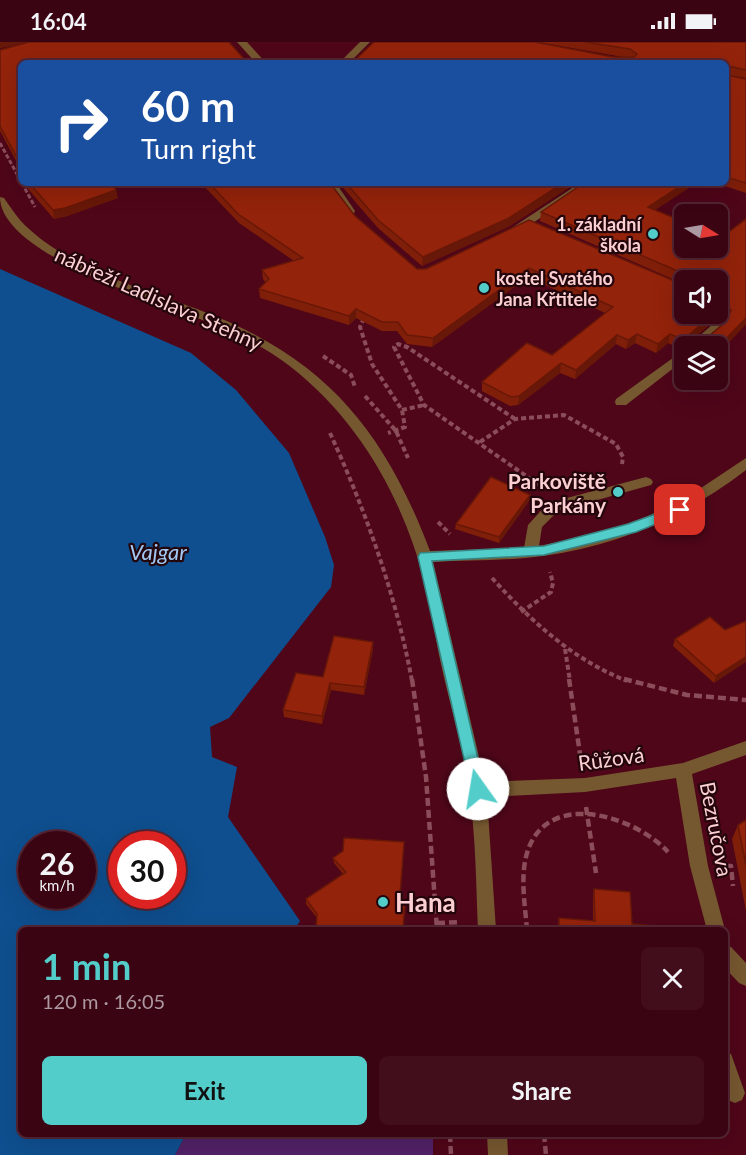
<!DOCTYPE html>
<html lang="en">
<head>
<meta charset="utf-8">
<style>
  body { margin:0; font-family:Lato,sans-serif; background:#420e1c; color:#f1f3f6; height:100vh; display:flex; flex-direction:column; font-size:22px; white-space:nowrap }
  * { box-sizing:border-box; margin:0 }
  p { font-size:20px; color:#ac98a0 }
  .icon { flex:none; width:33px; height:33px; fill:none; stroke:currentColor; stroke-width:2; stroke-linecap:round; stroke-linejoin:round }
  .map { position:relative; flex:1; overflow:hidden }
  .sheet { position:absolute; left:18px; top:885px; width:710px; height:210px; display:flex; flex-direction:column; background:#3b0413; border-radius:9px; box-shadow:0 6px 24px #0002,0 0 0 2px #542533 }
  .sheet>* { flex:none }
  .hud { position:absolute; left:18px; top:18px; width:711px; height:126px; border-radius:9px; box-shadow:0 6px 24px #0002,0 0 0 2px #542533; background:#1a4fa0; color:#fff; overflow:hidden }
  .needle { width:39px; rotate:101deg }
  .tools { position:absolute; left:674px; top:162px; display:grid; gap:12px }
  .tools a { display:grid; place-items:center; width:54px; height:54px; border-radius:9px; background:#3b0413; box-shadow:0 6px 24px #0002,0 0 0 2px #542533; font-size:30px }
  .speed { position:absolute; left:18px; top:789px; display:flex; gap:12px; font-size:30px; font-weight:700; text-align:center }
  .speed>* { display:grid; place-content:center; width:78px; height:78px; border-radius:50%; background:#3b0413; box-shadow:0 6px 24px #0002,0 0 0 2px #542533; line-height:1 }
  .speed small { font-size:15px; font-weight:400 }
  .speed .limit { border:9px solid #d22; background:#fff; color:#111 }
  .pin { position:absolute; display:grid; place-items:center; width:51px; height:51px; color:#fff; margin:-26px; border-radius:12px; box-shadow:0 3px 9px #0006 }
  .me { position:absolute; width:66px; margin:-33px; rotate:347deg; stroke-linejoin:round; filter:drop-shadow(0 0 4px #0008) }
  .turn { display:flex; align-items:center; gap:21px; height:126px; padding:0 24px; font-size:27px }
  .turn .icon { width:78px; height:78px; stroke-width:2.5 }
  .turn b { display:block; font-size:42px; line-height:51px }
  .round { display:grid; place-items:center; flex:none; width:63px; height:63px; border-radius:9px; background:#420e1c }
  .overview { display:flex; align-items:center; justify-content:space-between; height:102px; padding:0 24px }
  h1 { font-size:36px; font-weight:700; line-height:45px; color:#53cdca }
  .cta { display:flex; gap:12px; margin-top:auto; padding:12px 24px }
  .cta a { flex:1; height:69px; border-radius:9px; background:#53cdca; color:#111; font-size:24px; font-weight:700; line-height:69px; text-align:center }
  .cta a+a { background:#420e1c; color:#f1f3f6 }
  .status { display:flex; justify-content:space-between; align-items:center; height:42px; padding:0 30px; background:#3b0413; direction:ltr }
  .status svg { height:16px; fill:currentColor }
  .map>svg:first-child { display:block }
</style>
</head>
<body>
<div class="status"><b>16:04</b><svg viewBox="0 0 49 12"><path d="M0 12V9h3v3zM5 12V6h3v6zM10 12V3h3v9zM15 12V0h3v12zM26 1h20v11H26zM47 4h2v5h-2z"/></svg></div>
<div class="map">
<svg width="746" height="1113" viewBox="0 0 746 1113">
  <rect width="100%" height="100%" fill="#4f0619"/>
  <path fill="#512167" d="M186 1092H433V1113H175Z"/>
  <path fill="#0f4f8f" fill-rule="evenodd" d="M0 227 191 311 236 348 289 411 325 495 334 523 331 545 229 676 210 685 212 715 237 725 228 775 300 879 294 888H21V1092H186L175 1113H0ZM32 802H82V854H32ZM122 802H172V854H122Z"/>
  <g fill="none" stroke-linecap="round" stroke-linejoin="round">
    <path stroke="#8c4d5b" stroke-width="3" stroke-dasharray="4.5 2" stroke-linecap="butt" d="M0 101 35 165"/>
    <path stroke="#8c4d5b" stroke-width="4" stroke-dasharray="5 3" stroke-linecap="butt" d="M364 276 360 285 372 322 402 368 405 385 388 391
      M323 314 351 333 355 345
      M365 354 396 389 408 416
      M402 368 424 363
      M515 377 407 305 398 302 394 305 424 363 542 445
      M330 391C366 470 396 553 412 639
      M480 400 515 377 564 373 616 402 623 415 622 422
      M438 480 450 492
      M492 536C532 580 572 617 627 639
      M521 570 551 550 553 541 550 530
      M565 607 570 639"/>
    <path stroke="#8c4d5b" stroke-width="4.5" stroke-dasharray="8 4" stroke-linecap="butt" d="M412 637 426 735 437 888
      M569 637 581 719
      M624 637 687 653 746 658
      M586 765 596 831
      M725 824H731L733 844
      M437 881 460 880
      M527 888C525 861 519 831 529 805 553 747 637 776 668 810
      M450 1092 451 1113
      M544 1092 546 1113"/>
    <path fill="#765830" fill-rule="evenodd" d="M237 0H247L266 21H256Z
      M360 0H370L349 21H339Z
      M326 141H336L355 169 354 171H346Z
      M580 141H592L518 191H510V187Z
      M0 155 4 156C9 163 14 171 20 178 62 224 140 246 197 267 323 314 383 385 430 509L524 506 528 483 548 461 646 435 651 437 653 440 651 443 558 469 542 485 539 504 597 492 646 475 695 450 746 416V428C687 474 617 504 543 514 506 519 470 518 433 520L485 740 585 736 683 721 746 699V713L692 732 708 824 725 888 724 890 707 888 690 824 676 736 585 750 487 755 496 888H478C476 842 476 795 469 749 464 706 450 664 441 622 435 594 431 565 424 537 401 453 359 379 291 325 268 307 241 294 215 283 169 263 0 214 0 155Z
      M717 270 726 278 723 286 701 304H688L713 282 706 272Z
      M684 308V318L626 363H616L615 360 616 357Z
      M724 902 731 905 746 921V944L739 941 724 925Z
      M724 1009 731 1012 745 1051 742 1058 735 1061 728 1058 724 1050Z
      M487 1092H507L508 1113H488Z"/>
  </g>
  <path fill="#7f1e09" fill-rule="evenodd" d="M0 0H229L245 18V21H21V128L0 89V8L23 1 0 6Z
    M374 0H746V36L726 33 746 37V151L716 141H726V21H352ZM537 0 623 15H613Z
    M23 141H111L118 156 67 174 54 177Z
    M201 141H330L355 174 417 227H426L529 178 684 243V272H712V273L710 282 693 297H705L727 279V277L718 268 717 269V238H684V242L540 179 541 170 584 141H696L655 168 684 180V206H717V193L722 195 746 177V282L717 313V304H684V308L668 301 656 311 635 301 626 307 616 302 575 337 560 331 518 363 510 364 482 349V340L527 301 552 313 605 271 528 235 432 305 407 302 397 289H382L356 276 349 283 260 256 259 247 266 241 263 237 262 228 294 219 239 181Z
    M339 141H576L508 185 422 224 378 186Z
    M529 459 499 501 455 487 456 482Z
    M746 579 714 641 673 604 675 597 725 588Z
    M373 607 364 653 331 648 322 682 284 675 283 668 323 635Z
    M746 778V869L732 797 738 783Z
    M404 800 317 876 306 862V857L343 832 334 821 333 816Z
    M594 847 632 882 668 888H558L559 876 593 879V852Z"/>
  <path fill="#681808" d="M0 0H30L0 6Z
    M245 18V21H236V20Z
    M563 141H576L508 185 422 224 423 215Z
    M685 141H696L646 174 648 165Z
    M116 148 118 156 67 174 54 177 53 168Z
    M529 226 528 235 432 305 433 296Z
    M721 259 718 268 717 269V260Z
    M356 267V276L349 283V274Z
    M712 273 710 282 689 300V293Z
    M746 276V282L717 313V306Z
    M637 292 635 301 626 307 628 298Z
    M670 292 668 301 656 311 658 302Z
    M617 293 616 302 575 337 576 328Z
    M561 321 560 331 518 363 519 354Z
    M530 453 529 459 499 501V495Z
    M373 600V607L364 653V645Z
    M746 615V620L714 641 716 634Z
    M330 641 331 648 322 682V674Z"/>
  <path fill="#94230b" stroke="#681808" stroke-width="1.5" d="M29 0H229L245 18 236 20V21H21V123L0 84V8Z
    M374 0H535L613 15H634L637 12 630 7 585 0H746V28L728 24 726 31V21H352Z
    M726 33 746 37V141L726 135Z
    M29 141H111L116 148 65 166 53 168Z
    M209 141H330L355 174 417 227H426L529 178 684 243V272H712V273L689 293 688 297H705L727 279 731 268 721 259 717 260V238H687V233L541 170 584 141H685L648 165 684 180V206H717V193L722 195 746 177V276L717 306V304H699L670 292 658 302 637 292 628 298 617 293 576 328 561 321 519 354 511 355 482 340 527 301 552 313 613 265 529 226 433 296 407 293 398 280H382L356 267 349 274 259 247 269 237 262 228 303 216 238 172Z
    M346 141H563L509 176 423 215 378 178Z
    M491 435 530 453 499 495 456 482Z
    M710 575 725 588 746 579V615L716 634 675 597Z
    M334 594 373 600 364 645 330 641 322 674 283 668 296 631 323 635Z
    M746 778V823L738 783Z
    M344 796 404 800 400 853 405 859 403 888H316L317 872 306 857 346 830 333 816 343 809Z
    M594 847 630 850 632 882 667 885 668 888H559V876L595 879Z"/>
  <path fill="#53cdca" stroke="#368583" stroke-width="1.5" d="M680 463 684 464V471L636 490 544 513 432 519 485 747 483 752H472L418 515 420 511 544 504 628 482Z"/>
  <g fill="#53cdca" stroke="#23060b" stroke-width="2">
    <circle cx="653" cy="192" r="6"/>
    <circle cx="484" cy="246" r="6"/>
    <circle cx="618" cy="450" r="6"/>
    <circle cx="383" cy="860" r="6"/>
  </g>
  <g text-anchor="middle" dominant-baseline="central" stroke-width="4.5" stroke-linejoin="round" paint-order="stroke">
    <g font-size="18" font-weight="bold" fill="#fccfd2" stroke="#23060b" text-anchor="end">
      <text x="641" y="182">1. základní<tspan x="641" dy="21">škola</tspan></text>
      <text x="496" y="236" text-anchor="start">kostel Svatého<tspan x="496" dy="21">Jana Křtitele</tspan></text>
    </g>
    <g font-size="21" fill="#fccfd2" stroke="#23060b">
      <text transform="translate(159 256) rotate(24)">nábřeží Ladislava Stehny</text>
      <text transform="translate(611 716) rotate(-8)">Růžová</text>
      <text transform="translate(717 787) rotate(79)">Bezručova</text>
    </g>
    <g font-size="21" font-weight="bold" fill="#fccfd2" stroke="#23060b" text-anchor="end">
      <text x="606" y="438">Parkoviště<tspan x="606" dy="24">Parkány</tspan></text>
    </g>
    <g font-size="22" font-style="italic" fill="#a2c7f2" stroke="#23060b">
      <text x="158" y="509">Vajgar</text>
    </g>
    <g font-size="26" font-weight="bold" fill="#fccfd2" stroke="#23060b" text-anchor="start">
      <text x="395" y="860">Hana</text>
    </g>
  </g>
</svg>
<div class="tools">
<a><svg class="needle" viewBox="-14 -14 28 28"><path d="M0-13l5 13h-10z" fill="#e53935"/><path d="M0 13l5-13h-10z" fill="#ac98a0"/></svg></a>
<a><svg class="icon" aria-label="sound" viewBox="0 0 24 24"><path d="M4 9h4l5-4v14l-5-4H4zM17 9q2 3 0 6"/></svg></a>
<a><svg class="icon" aria-label="layers" viewBox="0 0 24 24"><path d="M12 4l9 5-9 5-9-5zM3 14l9 5 9-5"/></svg></a>
</div>
<div class="speed"><div>26<small>km/h</small></div><div class="limit">30</div></div>
<div class="pin" style="left:680px;top:468px;background:#d93025"><svg class="icon" aria-label="arrive" viewBox="0 0 24 24"><path d="M6 21V4h12l-3 4 3 4H6"/></svg></div>
<svg class="me" style="left:478px;top:747px" viewBox="-20 -20 40 40"><circle r="19" fill="#fff"/><path d="M0-13L10 11 0 6-10 11z" fill="#53cdca"/></svg>
<div class="hud">
<div class="turn"><svg class="icon" aria-label="right" viewBox="0 0 24 24"><path d="M7 20v-9h11M14 6l5 5-5 5"/></svg><div><b>60 m</b>Turn right</div></div>
</div>
<section class="sheet">
<div class="overview"><div><h1>1 min</h1><p>120 m · 16:05</p></div><a class="round"><svg class="icon" aria-label="close" viewBox="0 0 24 24"><path d="M6 6l12 12M18 6L6 18"/></svg></a></div>
<div class="cta"><a>Exit</a><a>Share</a></div>
</section>
</div>
</body>
</html>
